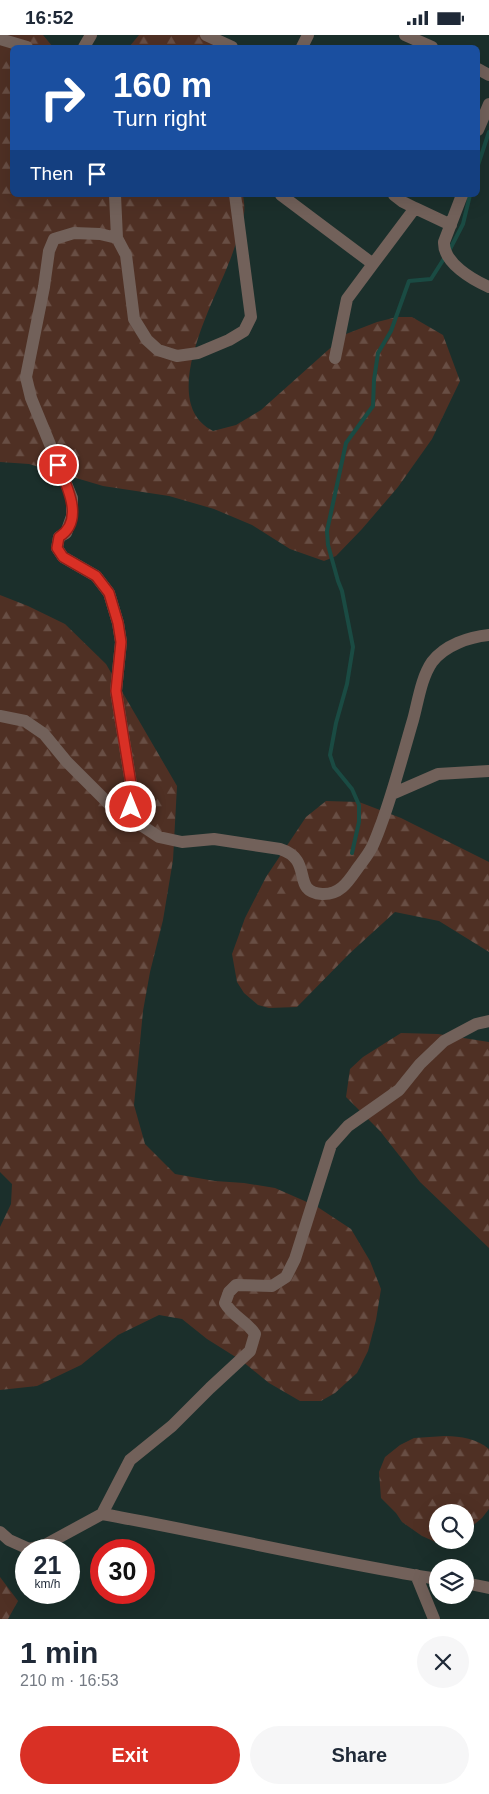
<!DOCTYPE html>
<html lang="en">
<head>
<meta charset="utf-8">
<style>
  body { margin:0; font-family:Helvetica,sans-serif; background:#f6f6f7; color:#1f2937; height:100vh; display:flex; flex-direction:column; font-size:19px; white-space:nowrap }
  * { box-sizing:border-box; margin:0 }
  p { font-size:16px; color:#747a83 }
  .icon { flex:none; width:28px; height:28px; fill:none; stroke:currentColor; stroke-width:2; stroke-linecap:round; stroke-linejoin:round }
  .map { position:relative; height:1584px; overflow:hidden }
  .drawer { display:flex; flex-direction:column; background:#fff; flex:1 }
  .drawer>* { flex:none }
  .hud { position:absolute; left:10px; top:10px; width:470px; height:152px; border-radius:8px; box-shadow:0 5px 20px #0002; background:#1a4fa0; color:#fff; overflow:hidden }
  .fabs { position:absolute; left:429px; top:1469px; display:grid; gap:10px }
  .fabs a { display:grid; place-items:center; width:45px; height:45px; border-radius:50%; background:#fff; box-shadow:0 5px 20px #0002; font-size:25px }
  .speed { position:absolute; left:15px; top:1504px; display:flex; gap:10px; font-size:25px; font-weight:700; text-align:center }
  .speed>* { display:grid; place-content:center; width:65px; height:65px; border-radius:50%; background:#fff; box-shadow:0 5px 20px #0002; line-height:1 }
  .speed small { font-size:12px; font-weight:400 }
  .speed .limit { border:8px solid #d22; background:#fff; color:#111 }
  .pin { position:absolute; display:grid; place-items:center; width:42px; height:42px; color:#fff; margin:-21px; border:2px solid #fff; border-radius:50%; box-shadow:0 1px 5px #0007 }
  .me { position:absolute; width:55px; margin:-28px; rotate:0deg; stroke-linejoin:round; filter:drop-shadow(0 0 4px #0008) }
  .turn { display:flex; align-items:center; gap:18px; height:105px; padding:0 20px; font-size:22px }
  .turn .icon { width:65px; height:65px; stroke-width:2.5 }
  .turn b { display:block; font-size:35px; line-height:42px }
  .then { display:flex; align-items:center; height:48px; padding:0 20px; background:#0003; gap:10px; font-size:19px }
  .round { display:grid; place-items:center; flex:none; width:52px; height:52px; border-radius:26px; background:#f6f6f7 }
  .overview { display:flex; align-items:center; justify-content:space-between; height:85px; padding:0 20px }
  h1 { font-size:30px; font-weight:700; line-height:38px }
  .primary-button { display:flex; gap:10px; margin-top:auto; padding:10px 20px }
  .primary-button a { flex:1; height:58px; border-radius:30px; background:#d93025; color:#fff; font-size:20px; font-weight:700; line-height:58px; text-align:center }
  .primary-button a+a { background:#f6f6f7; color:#1f2937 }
  .status { display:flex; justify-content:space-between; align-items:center; height:35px; padding:0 25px; background:#fff; direction:ltr }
  .status svg { height:14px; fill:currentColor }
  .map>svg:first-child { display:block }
</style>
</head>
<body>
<div class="status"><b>16:52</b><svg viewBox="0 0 49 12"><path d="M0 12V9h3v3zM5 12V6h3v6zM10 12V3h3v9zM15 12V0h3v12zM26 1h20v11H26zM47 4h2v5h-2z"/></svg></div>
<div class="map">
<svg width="489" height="1584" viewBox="0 0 489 1584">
  <defs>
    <pattern id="forest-firs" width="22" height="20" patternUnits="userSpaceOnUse" patternTransform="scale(1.25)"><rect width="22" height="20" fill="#4f3024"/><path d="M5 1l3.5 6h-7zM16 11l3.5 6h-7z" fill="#684e44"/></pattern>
  </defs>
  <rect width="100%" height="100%" fill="#1b2f2b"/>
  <path fill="url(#forest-firs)" d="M0 0H43L53 12H12V160H243C244 166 245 173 244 179 241 194 234 216 228 230 213 269 157 368 213 396L236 390 261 375 346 299 377 287 397 282H412L443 300 460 346 432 404 398 452 362 494 336 521 324 526 290 514 252 490 214 474 169 461 103 451 29 429 0 427Z
    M139 0H205L217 12H129Z
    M0 560 28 571 65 589 106 629 177 751 173 825 163 885 150 937 143 976 134 1070 145 1109 175 1139 215 1146 244 1148 275 1153 316 1171 351 1194 370 1226 381 1254 376 1285 368 1316 357 1338 335 1358 321 1366H300L269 1348 242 1326 207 1304 182 1284 159 1280 118 1300 81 1330 37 1351 0 1355V1192L11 1169 12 1149 0 1137Z
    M326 766 359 767 401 783 489 827V917L439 886 395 877 349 919 297 972 269 973 258 970 244 958 237 947 232 919 245 883 266 842 306 782Z
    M401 998 438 999 489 1007V1213L420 1147 380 1096 346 1062 350 1034 363 1022Z
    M445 1401C461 1401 477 1404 489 1414V1474L482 1483 465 1497V1478H438V1505H453L442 1510 422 1501 402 1487 396 1478 381 1463 379 1437 385 1422 400 1410 414 1403Z
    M0 1542 18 1566 8 1584H0Z"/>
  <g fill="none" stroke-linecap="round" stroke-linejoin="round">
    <path stroke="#1a4b43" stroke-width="4" d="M478 130 489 97
      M449 216 463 189 470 160
      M352 818 359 787V770L352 754 334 732 330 720 336 688 347 649 353 612 342 556 338 546 328 510 327 496 346 408 373 371 374 345 378 318 391 296 409 246 431 244 445 222"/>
    <path stroke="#72615a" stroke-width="12" d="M206 0 232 12
      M405 0 432 12
      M0 4 27 12
      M84 12 91 0
      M302 12 308 0
      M478 34 489 40
      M478 95 489 69
      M115 160 117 203
      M281 160 373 229 347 264 335 323
      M394 160 403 167 415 173
      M462 160 444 207C443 228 473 245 489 252
      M373 229 415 173 451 190
      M0 681 25 686 44 699 67 727 109 769 159 802 182 807 214 804 280 814C315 825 290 857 322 859 340 860 348 847 357 834 362 827 368 820 372 812 376 804 379 795 382 787 394 754 403 719 413 685 418 667 421 643 432 627 445 610 469 602 489 600
      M392 759 438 739 489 736
      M129 783 133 761 116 656 121 607 118 588 109 558 96 541 63 522 57 513 59 502 66 498 72 481V463L31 363 26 342 44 252 49 216 54 204 74 198 100 199 117 203 126 220 134 284 147 305 158 315 177 321 198 318 229 305 244 296 251 282 235 160
      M102 1479C214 1499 325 1526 438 1544
      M0 1497 9 1505 29 1514 45 1510 102 1479 130 1425 172 1391 210 1353 250 1316 255 1299C247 1286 233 1282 225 1268L229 1257 236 1250 272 1251 286 1242 295 1224 331 1110 348 1091 399 1055 420 1029 444 1006 476 989 489 986
      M416 1540 434 1584
      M465 1548 489 1553"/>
  </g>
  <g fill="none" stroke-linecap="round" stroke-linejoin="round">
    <g stroke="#8d1f18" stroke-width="12">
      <path id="route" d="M58 430C67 451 85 486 59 502L57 513 63 522 96 541 109 558 118 588 121 607 116 656 133 761 131 772"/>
    </g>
    <use href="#route" stroke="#d93025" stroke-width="9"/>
  </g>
</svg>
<div class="fabs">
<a><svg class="icon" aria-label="search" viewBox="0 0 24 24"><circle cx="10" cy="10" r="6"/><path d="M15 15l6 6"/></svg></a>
<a><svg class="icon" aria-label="layers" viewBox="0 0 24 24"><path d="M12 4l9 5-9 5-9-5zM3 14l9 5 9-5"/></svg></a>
</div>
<div class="speed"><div>21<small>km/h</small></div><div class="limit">30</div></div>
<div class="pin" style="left:58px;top:430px;background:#d93025"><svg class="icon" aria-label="arrive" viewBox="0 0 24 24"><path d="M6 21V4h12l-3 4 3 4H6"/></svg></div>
<svg class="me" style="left:131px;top:772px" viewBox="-20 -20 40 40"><circle r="17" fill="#d93025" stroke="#fff" stroke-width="3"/><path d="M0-11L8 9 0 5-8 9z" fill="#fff"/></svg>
<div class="hud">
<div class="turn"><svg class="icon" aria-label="right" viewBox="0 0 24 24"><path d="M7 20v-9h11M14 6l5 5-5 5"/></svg><div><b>160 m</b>Turn right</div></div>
<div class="then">Then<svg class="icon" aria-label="arrive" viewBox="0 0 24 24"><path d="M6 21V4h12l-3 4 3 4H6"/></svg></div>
</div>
</div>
<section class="drawer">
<div class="overview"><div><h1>1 min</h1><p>210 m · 16:53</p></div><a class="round"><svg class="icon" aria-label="close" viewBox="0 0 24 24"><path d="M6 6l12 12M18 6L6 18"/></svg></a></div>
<div class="primary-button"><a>Exit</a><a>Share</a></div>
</section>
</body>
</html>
